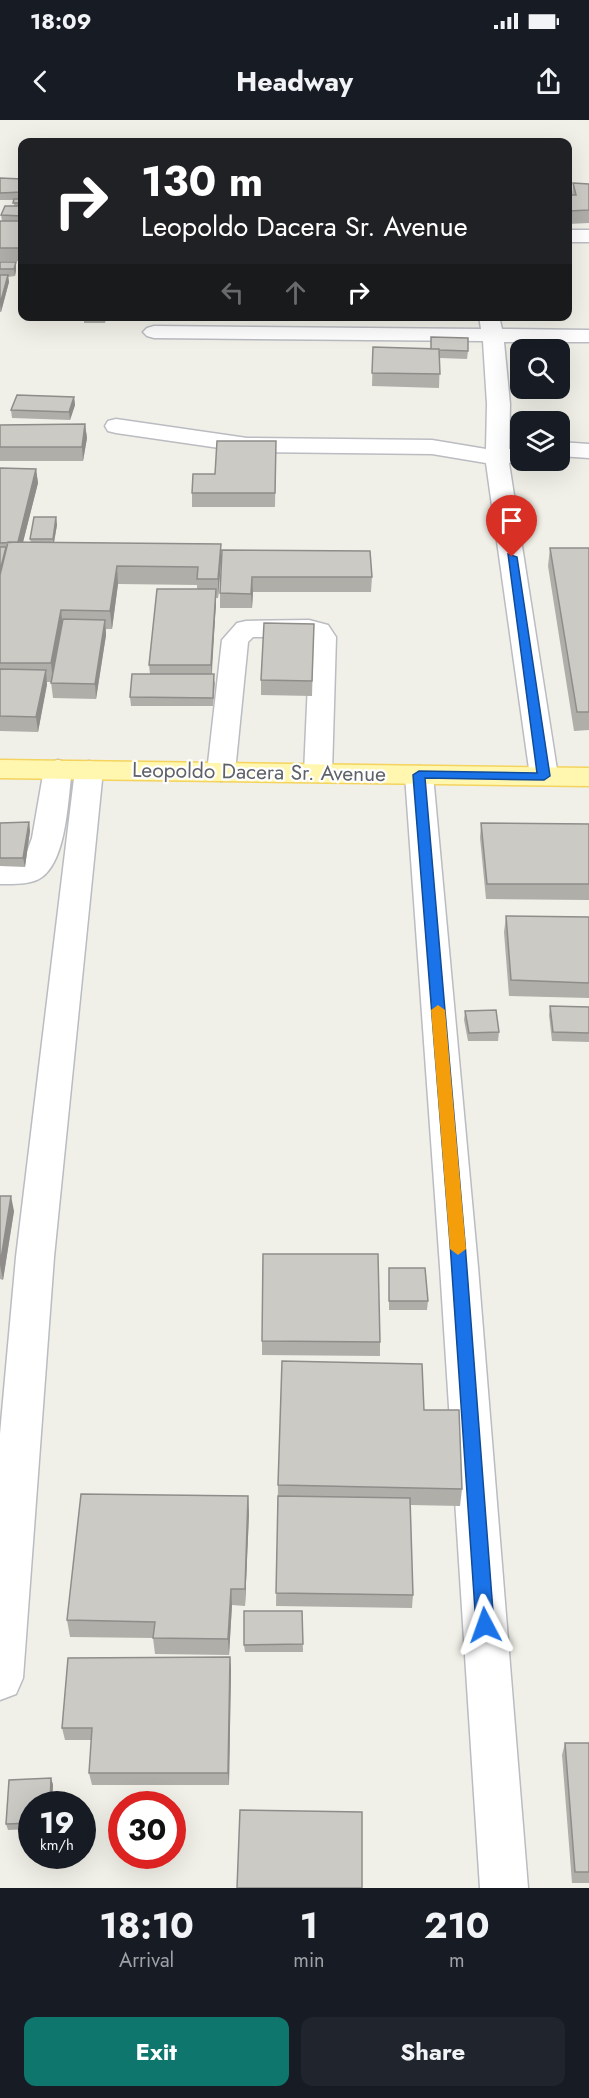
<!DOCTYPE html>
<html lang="en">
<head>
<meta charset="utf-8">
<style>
  body { margin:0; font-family:Jost,sans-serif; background:#20242c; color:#f1f3f6; height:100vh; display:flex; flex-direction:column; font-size:22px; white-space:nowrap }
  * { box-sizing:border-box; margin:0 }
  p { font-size:20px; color:#9ea1a6 }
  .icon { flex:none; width:33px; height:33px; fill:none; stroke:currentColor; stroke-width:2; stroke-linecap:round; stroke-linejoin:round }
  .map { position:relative; height:1768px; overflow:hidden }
  .panel { display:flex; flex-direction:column; background:#171b24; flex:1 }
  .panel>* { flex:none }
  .banner { position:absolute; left:18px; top:18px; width:554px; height:183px; border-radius:12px; box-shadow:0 6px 24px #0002; background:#202124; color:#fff; overflow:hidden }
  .fabs { position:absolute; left:510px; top:219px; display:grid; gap:12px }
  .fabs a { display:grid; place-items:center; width:60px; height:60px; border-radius:12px; background:#171b24; box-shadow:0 6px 24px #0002; font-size:30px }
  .speed { position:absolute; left:18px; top:1671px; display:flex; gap:12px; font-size:30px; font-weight:700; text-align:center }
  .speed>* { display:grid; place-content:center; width:78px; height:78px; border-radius:50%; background:#171b24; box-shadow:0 6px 24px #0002; line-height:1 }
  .speed small { font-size:15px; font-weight:400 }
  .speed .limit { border:9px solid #d22; background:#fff; color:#111 }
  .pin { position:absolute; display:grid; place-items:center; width:51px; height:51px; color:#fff; margin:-62px -26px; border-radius:50% 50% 50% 0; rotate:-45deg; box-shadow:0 0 6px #0007 }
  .pin .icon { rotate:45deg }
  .me { position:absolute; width:66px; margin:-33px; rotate:356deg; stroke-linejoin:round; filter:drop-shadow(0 0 4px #0008) }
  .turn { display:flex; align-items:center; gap:21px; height:126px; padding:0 24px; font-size:27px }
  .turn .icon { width:78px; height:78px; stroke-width:2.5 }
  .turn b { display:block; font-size:42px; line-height:51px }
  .lanes { display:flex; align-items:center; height:57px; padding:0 24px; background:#0003; justify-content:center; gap:30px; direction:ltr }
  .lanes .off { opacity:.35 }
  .eta { display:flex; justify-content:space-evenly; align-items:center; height:102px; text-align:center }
  .eta b { font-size:36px; font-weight:700; line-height:42px }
  .primary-button { display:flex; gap:12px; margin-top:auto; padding:12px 24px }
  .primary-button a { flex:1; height:69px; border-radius:12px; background:#0f766e; color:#fff; font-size:24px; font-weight:700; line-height:69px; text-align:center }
  .primary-button a+a { background:#20242c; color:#f1f3f6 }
  .status { display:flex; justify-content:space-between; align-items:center; height:42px; padding:0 30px; background:#171b24; direction:ltr }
  .status svg { height:16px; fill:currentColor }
  header { display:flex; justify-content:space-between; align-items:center; height:78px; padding:0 24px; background:#171b24; font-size:27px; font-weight:700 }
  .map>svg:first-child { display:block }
</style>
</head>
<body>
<div class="status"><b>18:09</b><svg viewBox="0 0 49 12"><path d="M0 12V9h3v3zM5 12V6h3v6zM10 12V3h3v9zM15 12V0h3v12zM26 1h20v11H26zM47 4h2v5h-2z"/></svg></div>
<header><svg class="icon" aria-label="back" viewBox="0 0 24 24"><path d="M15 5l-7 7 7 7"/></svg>Headway<svg class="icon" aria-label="share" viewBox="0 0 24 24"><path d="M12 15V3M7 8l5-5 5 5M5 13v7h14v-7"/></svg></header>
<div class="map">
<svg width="589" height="1768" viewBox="0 0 589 1768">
  <rect width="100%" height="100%" fill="#f1f0e8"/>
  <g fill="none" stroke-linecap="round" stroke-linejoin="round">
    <g stroke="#babcc1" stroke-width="3">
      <path id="minor" d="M567 110H589V122H567Z
        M479 196H499L502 209 589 210V222H504L510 284 509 329 520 327 522 340 509 343 558 656 554 662 544 665 534 662 530 656 486 343 432 334 247 332 116 313 108 311 105 306 108 301 116 299 247 318 432 320 486 329 487 284 483 221 154 218 147 216 143 212 147 208 154 206 481 209Z
        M560 322 589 324V338L560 336Z
        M309 500 328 505 336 517 332 653 328 659 318 662 308 659 304 653 310 517H253L248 522 235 652 231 658 221 661 211 658 207 652 222 520 237 503 246 501Z
        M58 640 68 643 72 649C68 677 67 739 42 757 31 765 13 764 0 764V744L19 743 25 737 32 718 44 649 48 643Z
        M89 641 99 644 103 650 54 1137 23 1558 16 1574 0 1580V1314L16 1137 75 650 79 644Z
        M419 646 429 649 433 655 478 1147 528 1768H480L440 1147 405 655 409 649Z"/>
    </g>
    <g stroke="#f4d35e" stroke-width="3">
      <path id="major" d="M0 640 589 648V666L0 658Z"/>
    </g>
    <use href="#minor" fill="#fff" fill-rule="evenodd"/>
    <use href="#major" fill="#fff7af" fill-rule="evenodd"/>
  </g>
  <path fill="#afaea9" d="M0 58 22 59V141H0V101H2L1 95 14 86V80H0Z
    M573 63 589 64V103L568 104 567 100V75H572Z
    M0 142H16V150L15 156 8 157 9 162 1 192H0Z
    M84 196H107L105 203H84Z
    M158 196H178V201H158Z
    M373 227 468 231 467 239 440 238 439 268 372 266Z
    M74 277 75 285 70 300 12 298 11 290Z
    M85 304 87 318 83 341H0V305Z
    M276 321 275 387H192V373L215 354Z
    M0 348 36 349 38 363 23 422 31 423 30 419 56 397 57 405 54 423 221 424V442L218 478H216L212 554 215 563 213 586H131L130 577 150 554 149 545 197 469V465L118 464 112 509H106V515L96 579 53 578 51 562H47L38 612 0 611Z
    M550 428H589V610L574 611 548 446Z
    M222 430 372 457 371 472H253L252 488H220V473Z
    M314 504 312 576 261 575V560Z
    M29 702 30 711 25 747 0 746V703Z
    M481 703 589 704V780L486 779 480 718Z
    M506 796 589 797V878L509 876 504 812Z
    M550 886 589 887V922L552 921 549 895Z
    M465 891 499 912 498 921H468L464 900Z
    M0 1076 14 1091 3 1160 0 1159Z
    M389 1148 428 1181 427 1190H389Z
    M262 1221 380 1222V1236L262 1235Z
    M424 1290 462 1369 460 1386 410 1385 413 1475 412 1488 276 1486 278 1365Z
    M248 1376 249 1394 245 1486 232 1485 229 1535 155 1534 153 1518 70 1517 67 1500Z
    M302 1491 303 1532H245L244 1525Z
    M230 1537 231 1550 229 1665H92L89 1653 92 1620H65L62 1608Z
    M565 1623H589V1763H572L562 1635Z
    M51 1658 53 1665 52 1684H32V1709L8 1710 6 1704Z"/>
  <path fill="#8f8d8a" d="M16 142V150L15 156 14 149Z
    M8 155 9 162 1 192 0 184Z
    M74 277 75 285 70 300 69 292Z
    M85 304 87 318 83 341 82 327Z
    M36 349 38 363 19 438 17 423Z
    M56 397 57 405 53 427V419Z
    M221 424V442L218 478V459Z
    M117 446 118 464 112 509 110 491Z
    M252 457 253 472 252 488 251 474Z
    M216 469V484L211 560V545Z
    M61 490 63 509 53 562 51 543Z
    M105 500 106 515 96 579 95 564Z
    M46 550 47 565 38 612 36 597Z
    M29 702 30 711 25 747 23 738Z
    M11 1076 14 1091 3 1160 0 1145Z
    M248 1376 249 1394 245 1486V1469Z
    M231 1469 232 1485 229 1535 228 1519Z
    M230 1537 231 1550 229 1665 228 1653Z
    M51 1658 53 1665 52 1684H50Z"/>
  <path fill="#cccac5" stroke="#8f8d8a" stroke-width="1.5" d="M0 58 22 59V72L0 73Z
    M573 63 589 64V90L569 91 567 80V75H576Z
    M14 79H22V83H13Z
    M5 86H22V96L1 95Z
    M0 101H22V128H0Z
    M0 142H16L14 149H0Z
    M0 155H8L0 184Z
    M431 217 468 218V231L439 230V229H431Z
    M373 227 439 229 440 254 372 253Z
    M17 275 74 277 69 292 11 290Z
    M85 304 82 327H0V305Z
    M217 321H276L275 373H192L193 354H215Z
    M0 348 36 349 18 422 0 423Z
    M34 397H56L53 419H30Z
    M8 422 221 424 218 459H197L198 447 117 446 110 491 61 490 51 543H0V455Z
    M0 427H6L0 451Z
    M550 428H589V592H577Z
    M222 430 370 431 372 457H252L251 474 220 473Z
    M157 469H216L211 545H149Z
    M63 499 105 500 95 564 51 563Z
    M264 503 314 504 312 561 261 560Z
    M0 549 46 550 36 597 0 596Z
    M132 554H214L213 578 130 577Z
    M29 702 23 738H0V703Z
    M481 703 589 704V764H487Z
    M506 796 589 797V863L511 860Z
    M550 886 589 887V913L553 912Z
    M496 890 499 912 469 913 465 891Z
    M0 1076H11L0 1145Z
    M263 1134H378L380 1222 262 1221Z
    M389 1148H425L428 1181H389Z
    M282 1241 422 1244 424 1290H459L462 1369 278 1365Z
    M81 1374 248 1376 245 1469H231L228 1519 153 1518 155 1502 67 1500Z
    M278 1376 410 1378 413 1475 276 1473Z
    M244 1491H302L303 1524 244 1525Z
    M230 1537 228 1653H89L92 1608H62L68 1538Z
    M565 1623H589V1752H575Z
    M51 1658 50 1684H32V1703L6 1704 9 1660Z
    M240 1690 362 1692V1768H237Z"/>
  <path fill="#1a73e8" stroke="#114b97" stroke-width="1.5" d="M508 434 517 437 550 656 544 660 425 658 465 1123 494 1505 492 1511 485 1514 479 1511 476 1505 450 1123 413 655 419 651 537 653Z"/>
  <path fill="#f59e0b" d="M438 885 445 890 466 1129 458 1135 450 1129 431 890Z"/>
  <g text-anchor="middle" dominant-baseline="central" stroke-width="4.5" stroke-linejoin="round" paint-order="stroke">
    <g font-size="21" fill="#5f6268" stroke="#fff">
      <text transform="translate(259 652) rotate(1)">Leopoldo Dacera Sr. Avenue</text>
    </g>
  </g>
</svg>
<div class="fabs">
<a><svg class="icon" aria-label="search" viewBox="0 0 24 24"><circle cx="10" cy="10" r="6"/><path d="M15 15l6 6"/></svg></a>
<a><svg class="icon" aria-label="layers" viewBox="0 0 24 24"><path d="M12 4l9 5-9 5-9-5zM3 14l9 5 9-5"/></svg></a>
</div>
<div class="speed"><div>19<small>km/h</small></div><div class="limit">30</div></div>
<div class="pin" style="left:512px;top:437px;background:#d93025"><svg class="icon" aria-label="arrive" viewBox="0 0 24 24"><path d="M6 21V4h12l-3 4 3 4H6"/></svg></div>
<svg class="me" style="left:485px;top:1505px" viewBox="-20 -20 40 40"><path d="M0-17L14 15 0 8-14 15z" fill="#1a73e8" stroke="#fff" stroke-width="4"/></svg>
<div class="banner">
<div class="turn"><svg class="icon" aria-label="right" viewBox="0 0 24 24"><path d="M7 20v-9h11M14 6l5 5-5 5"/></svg><div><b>130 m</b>Leopoldo Dacera Sr. Avenue</div></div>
<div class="lanes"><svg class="icon off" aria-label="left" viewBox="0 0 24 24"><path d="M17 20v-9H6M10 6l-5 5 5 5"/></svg><svg class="icon off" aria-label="ahead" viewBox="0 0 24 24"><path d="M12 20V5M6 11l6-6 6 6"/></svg><svg class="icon" aria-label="right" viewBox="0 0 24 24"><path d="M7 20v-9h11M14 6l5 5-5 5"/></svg></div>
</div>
</div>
<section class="panel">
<div class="eta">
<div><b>18:10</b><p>Arrival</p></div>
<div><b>1</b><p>min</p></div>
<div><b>210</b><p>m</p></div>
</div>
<div class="primary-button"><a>Exit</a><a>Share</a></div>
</section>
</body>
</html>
